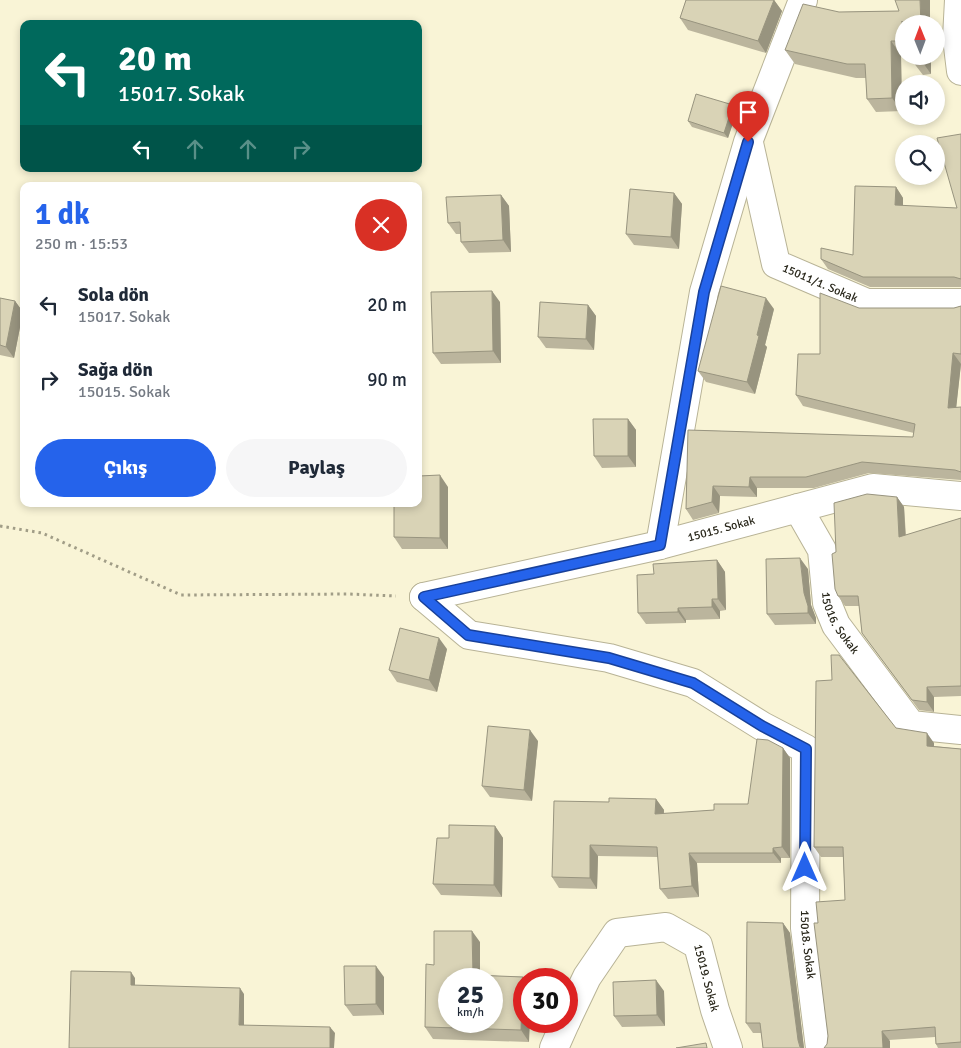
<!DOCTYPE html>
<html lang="tr">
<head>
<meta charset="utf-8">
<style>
  body { margin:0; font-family:Signika,sans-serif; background:#f6f6f7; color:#1f2937; height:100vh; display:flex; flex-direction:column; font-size:19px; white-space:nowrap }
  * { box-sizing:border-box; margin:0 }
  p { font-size:16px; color:#747a83 }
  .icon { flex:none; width:28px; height:28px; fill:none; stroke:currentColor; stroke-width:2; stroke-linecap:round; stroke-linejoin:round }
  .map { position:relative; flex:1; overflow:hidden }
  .panel { position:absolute; left:20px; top:182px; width:402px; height:325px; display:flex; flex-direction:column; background:#fff; border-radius:10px; box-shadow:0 2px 8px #0003 }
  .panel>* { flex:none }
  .banner { position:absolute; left:20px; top:20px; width:402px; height:152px; border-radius:10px; box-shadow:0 2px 8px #0003; background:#00695c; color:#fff; overflow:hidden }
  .needle { width:32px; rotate:359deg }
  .fabs { position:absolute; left:895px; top:15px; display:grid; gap:10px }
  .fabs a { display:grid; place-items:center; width:50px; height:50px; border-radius:50%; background:#fff; box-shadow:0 2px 8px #0003; font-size:25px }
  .speed { position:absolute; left:438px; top:968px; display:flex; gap:10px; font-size:25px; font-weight:700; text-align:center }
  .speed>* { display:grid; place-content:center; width:65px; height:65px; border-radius:50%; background:#fff; box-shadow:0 2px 8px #0003; line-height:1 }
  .speed small { font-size:12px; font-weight:400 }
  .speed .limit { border:8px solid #d22; background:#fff; color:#111 }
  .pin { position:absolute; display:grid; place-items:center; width:42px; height:42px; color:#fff; margin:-51px -21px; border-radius:50% 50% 50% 0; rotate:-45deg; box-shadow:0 0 5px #0007 }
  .pin .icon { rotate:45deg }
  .me { position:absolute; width:55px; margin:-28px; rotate:0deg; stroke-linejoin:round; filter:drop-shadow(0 0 4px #0008) }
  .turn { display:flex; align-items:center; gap:18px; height:105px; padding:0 15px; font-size:22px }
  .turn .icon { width:65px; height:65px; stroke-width:2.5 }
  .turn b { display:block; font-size:35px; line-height:42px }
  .lanes { display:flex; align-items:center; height:48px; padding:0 15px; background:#0003; justify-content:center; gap:25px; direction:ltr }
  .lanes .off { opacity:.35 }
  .round { display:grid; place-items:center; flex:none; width:52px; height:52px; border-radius:26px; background:#f6f6f7 }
  .summary { display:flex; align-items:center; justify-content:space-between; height:85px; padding:0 15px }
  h1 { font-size:30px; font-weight:700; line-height:38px; color:#2563eb }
  .primary-button { display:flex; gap:10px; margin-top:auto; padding:10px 15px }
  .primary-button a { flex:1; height:58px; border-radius:30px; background:#2563eb; color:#fff; font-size:20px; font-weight:700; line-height:58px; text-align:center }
  .primary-button a+a { background:#f6f6f7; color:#1f2937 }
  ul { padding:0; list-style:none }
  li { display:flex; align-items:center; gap:15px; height:75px; padding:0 15px }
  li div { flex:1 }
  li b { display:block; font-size:19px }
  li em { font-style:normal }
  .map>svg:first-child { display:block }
</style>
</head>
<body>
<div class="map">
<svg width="961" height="1048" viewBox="0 0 961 1048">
  <rect width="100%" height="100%" fill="#f9f4d6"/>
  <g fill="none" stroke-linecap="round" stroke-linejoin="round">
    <g stroke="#b8b396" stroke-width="30">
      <g id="minor">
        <path d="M959 0 957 38 961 71"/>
        <path id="s1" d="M749 143 776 264 867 303H961"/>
        <path id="s2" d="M798 508 822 550 827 603 836 625 911 725 961 730"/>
        <path d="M660 545 704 292 748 142 803 0"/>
        <path id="s3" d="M424 597 469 635 609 658 693 683 762 726 806 749 805 928 820 1048"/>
        <path id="s4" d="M424 597 660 545 873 488 961 496"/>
        <path id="s5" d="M566 1021 587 977 617 933 666 927 698 945 715 1010 728 1048"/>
        <path d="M554 1048 566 1021"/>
      </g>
    </g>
    <path stroke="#a19d87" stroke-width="3" stroke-dasharray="2.5 4" stroke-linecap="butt" d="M0 526 42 533 181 595 348 594 396 596"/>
    <use href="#minor" stroke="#fff" stroke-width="28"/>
  </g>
  <path fill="#bbb59d" d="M686 0H774L782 11 766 53 688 30 680 18Z
    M930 0V24H904V55H901L902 111 876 112 867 99 866 78H856L795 64 785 50 839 12 899 11Z
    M931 56V74L923 75 913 62Z
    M733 105 737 111 728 138 692 127 688 121Z
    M961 134V287H870L828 269 821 259 853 255 896 187 903 198V206L957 208Z
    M674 193 682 204 679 249 634 245 626 234Z
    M501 195 509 206 511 252 469 253 461 242V234H456L448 223Z
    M0 298 15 301 23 312 14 358 0 355Z
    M500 302 501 363 441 364 433 353Z
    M588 305 596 316 594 350 546 348 538 337Z
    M961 306V364L956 407H961V480L869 473 814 488H757V497L720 496 719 513 693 520 686 509 688 430 913 437 914 433 803 406 796 395 820 354 859 308H954Z
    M774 309 765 345 767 347 755 394 706 382 698 371Z
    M628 419 636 430V467L602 468 594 456Z
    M448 487V549H402L394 537Z
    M897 497 904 507 906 535 961 518V696L934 697V712L919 710 862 633 859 606H845L838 596 836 552Z
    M717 560 725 572 726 610 720 611V619L686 620V623L646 624 638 613 654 574Z
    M808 569 811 605 816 618V624L775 625 767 614Z
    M447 649 437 692 397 682 389 670Z
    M896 728 934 743V746L961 749V1048H938L936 1044 935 1037 827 1044 828 1036 818 923 845 900 843 857H821L814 847Z
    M538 741 532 801 490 797 482 786Z
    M783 748 790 758V858H781V863H697L699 897 668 899 660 889 658 857 598 856 597 889 559 888 552 877 609 802 656 799 664 810V814L714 810 748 804Z
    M495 826 503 838 502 897 441 895 433 884 449 838Z
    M783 923 790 933 804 1048H763L761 1033H753L746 1023Z
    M480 942V975L523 977 524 979 529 1042 433 1039 425 1027 434 965Z
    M384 977V1015L353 1016 345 1005Z
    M664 991 665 1026 622 1027 614 1016Z"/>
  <path fill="#98947f" d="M774 0 782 11 766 53 758 41Z
    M920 0H930V24H921Z
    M902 21 904 24V45L901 41Z
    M891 41 901 55 902 111 892 98Z
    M921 56H931V74L921 60Z
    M733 105 737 111 728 138 724 133Z
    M896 187 903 198V216L895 205Z
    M674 193 682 204 679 249 671 237Z
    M501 195 509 206 511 252 503 240Z
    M492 291 500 302 501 363 493 351Z
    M766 298 774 309 765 345 767 347 755 394 747 382 757 335Z
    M15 301 23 312 14 358 6 347Z
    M588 305 596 316 594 350 586 339Z
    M953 353 961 364 955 419 948 408Z
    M628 419 636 430V467L628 456Z
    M440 475 448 487V549L440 538Z
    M750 477 757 488V497L749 487Z
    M713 486 720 496 719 513 712 502Z
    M897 497 904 507 906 547 899 537Z
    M800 558 808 569 811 605 816 618V624L808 613 804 593Z
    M717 560 725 572 726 610 718 599Z
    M712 599 720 611V619L712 607Z
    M678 608 686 620V623L678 612Z
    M439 638 447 649 437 692 429 680Z
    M927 687 934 697V712L927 702Z
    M530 730 538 741 532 801 524 790Z
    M927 733 934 743V756L927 746Z
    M783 748 790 758V858L782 847Z
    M656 799 664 810 663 825 655 814Z
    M495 826 503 838 502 897 494 885Z
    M590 845 598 856 597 889 590 878Z
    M773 848 781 858V863L773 853Z
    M689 853 697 863 699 897 692 886Z
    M783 923 790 933 804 1048H801L798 1040Z
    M472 931 480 942V979L473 975Z
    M376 966 384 977V1015L376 1004Z
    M131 972 135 978V991L131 985Z
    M523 977 524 979V1021H530L529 1042 521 1030Z
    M656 980 664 991 665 1026 657 1015Z
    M240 988 244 994V1031L239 1025Z
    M330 1027 335 1033 334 1048H330Z
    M882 1031 890 1041V1048H883Z"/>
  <path fill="#d9d3b6" stroke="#98947f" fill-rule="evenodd" d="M686 0H774L758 41 680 18Z
    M895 0H920L921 24H904V29L902 21 901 41H891L892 98 867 99 865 64H847L785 50 803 4 839 12 899 11Z
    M912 56H921V60L913 62Z
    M696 94 733 105 724 133 688 121Z
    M961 134V279L954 277H863L821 259V248L853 255 855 186 896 187 895 205 957 208 937 138Z
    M630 189 674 193 671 237 626 234Z
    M501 195 503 240 461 242 460 222 448 223 446 197Z
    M721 286 766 298 757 335 759 336 747 382 698 371Z
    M492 291 493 351 433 353 431 292Z
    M820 293 859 308H954L961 306V354L953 353 948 408 961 407V472L955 470 862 462 806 477H750L749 487 713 486 712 502 686 509 688 430 913 437 915 424 796 395 798 354H820Z
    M0 298 15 301 6 347 0 345Z
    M540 302 588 305 586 339 538 337Z
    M593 419H628V456H594Z
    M440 475V538L394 537V504H419V476Z
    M867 494 897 497 899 537 961 518V686L927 687V702L912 700 862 633 858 596H838L835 589 832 554 836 552 834 503Z
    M800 558 804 593 808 606V613L767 614 766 559Z
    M717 560 718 599H712V607L678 608V612L638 613 637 575 654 574 653 564Z
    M400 628 439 638 429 680 389 670Z
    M831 655H839L896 728 927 733V746L961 749V1042L936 1044 935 1027 882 1031 883 1048H824L827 1044 828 1036 814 923H818L816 902 845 900 843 847H814L816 681 832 680Z
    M488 726 530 730 524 790 482 786Z
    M757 739 768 740 783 748 782 847 773 848V853H689L692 886 660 889 657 847 590 845V878L552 877 554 801 609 802V798L656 799 655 814 714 810V804H748Z
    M449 825 495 826 494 885 433 884 437 838H449Z
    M747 922 783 923 798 1040 800 1047 802 1048H763L760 1023H746Z
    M434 931H472L473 975 523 977 521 1030 425 1027 426 964 434 965ZM449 979H491V1021H449Z
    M344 966H376V1004L345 1005Z
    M71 971 131 972V985L240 988 239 1025 330 1027V1048H69Z
    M656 980 657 1015 614 1016 613 982Z
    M706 1043 707 1048H676Z"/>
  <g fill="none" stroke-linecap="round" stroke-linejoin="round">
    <g stroke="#184099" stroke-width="12">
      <path id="route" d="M748 142 704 292 660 545 424 597 468 635 609 658 693 683 762 726 806 749 805 868"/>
    </g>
    <use href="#route" stroke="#2563eb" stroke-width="9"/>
  </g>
  <g text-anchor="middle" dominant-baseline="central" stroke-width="4" stroke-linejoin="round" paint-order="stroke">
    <g font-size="12" fill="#2a281c" stroke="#f9f4d6">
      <text stroke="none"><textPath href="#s1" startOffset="172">15011/1. Sokak</textPath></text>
      <text stroke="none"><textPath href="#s4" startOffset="305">15015. Sokak</textPath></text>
      <text stroke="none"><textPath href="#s2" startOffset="125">15016. Sokak</textPath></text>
      <text stroke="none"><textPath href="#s3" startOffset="615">15018. Sokak</textPath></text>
      <text stroke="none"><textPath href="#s5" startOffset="222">15019. Sokak</textPath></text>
    </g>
  </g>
</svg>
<div class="fabs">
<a><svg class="needle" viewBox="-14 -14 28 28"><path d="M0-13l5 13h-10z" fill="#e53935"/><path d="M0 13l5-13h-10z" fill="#747a83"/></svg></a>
<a><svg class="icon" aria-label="sound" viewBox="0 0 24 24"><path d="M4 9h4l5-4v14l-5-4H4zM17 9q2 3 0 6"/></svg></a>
<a><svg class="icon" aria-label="search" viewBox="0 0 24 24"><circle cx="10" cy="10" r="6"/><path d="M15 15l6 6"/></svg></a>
</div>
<div class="speed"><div>25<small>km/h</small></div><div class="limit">30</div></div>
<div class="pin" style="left:748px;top:142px;background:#d93025"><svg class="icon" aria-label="arrive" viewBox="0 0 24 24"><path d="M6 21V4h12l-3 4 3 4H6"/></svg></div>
<svg class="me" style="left:805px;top:868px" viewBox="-20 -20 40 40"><path d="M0-17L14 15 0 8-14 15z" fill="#2563eb" stroke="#fff" stroke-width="4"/></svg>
<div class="banner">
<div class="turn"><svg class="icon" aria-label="left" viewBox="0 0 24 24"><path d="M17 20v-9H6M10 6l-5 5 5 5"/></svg><div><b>20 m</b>15017. Sokak</div></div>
<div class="lanes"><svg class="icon" aria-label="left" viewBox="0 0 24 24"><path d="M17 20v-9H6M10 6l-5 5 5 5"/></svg><svg class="icon off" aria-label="ahead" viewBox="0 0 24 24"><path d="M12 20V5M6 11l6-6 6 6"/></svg><svg class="icon off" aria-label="ahead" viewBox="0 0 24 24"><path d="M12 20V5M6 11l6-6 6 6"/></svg><svg class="icon off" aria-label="right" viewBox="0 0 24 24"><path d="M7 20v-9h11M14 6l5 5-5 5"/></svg></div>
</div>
<section class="panel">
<div class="summary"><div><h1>1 dk</h1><p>250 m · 15:53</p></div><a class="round" style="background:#d93025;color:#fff"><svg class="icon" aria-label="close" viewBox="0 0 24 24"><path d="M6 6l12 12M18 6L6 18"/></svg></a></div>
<ul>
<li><svg class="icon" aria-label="left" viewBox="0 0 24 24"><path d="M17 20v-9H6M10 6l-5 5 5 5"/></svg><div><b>Sola dön</b><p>15017. Sokak</p></div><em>20 m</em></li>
<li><svg class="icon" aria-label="right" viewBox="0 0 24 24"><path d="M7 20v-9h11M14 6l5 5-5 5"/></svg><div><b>Sağa dön</b><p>15015. Sokak</p></div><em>90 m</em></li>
</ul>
<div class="primary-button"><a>Çıkış</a><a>Paylaş</a></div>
</section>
</div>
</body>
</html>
